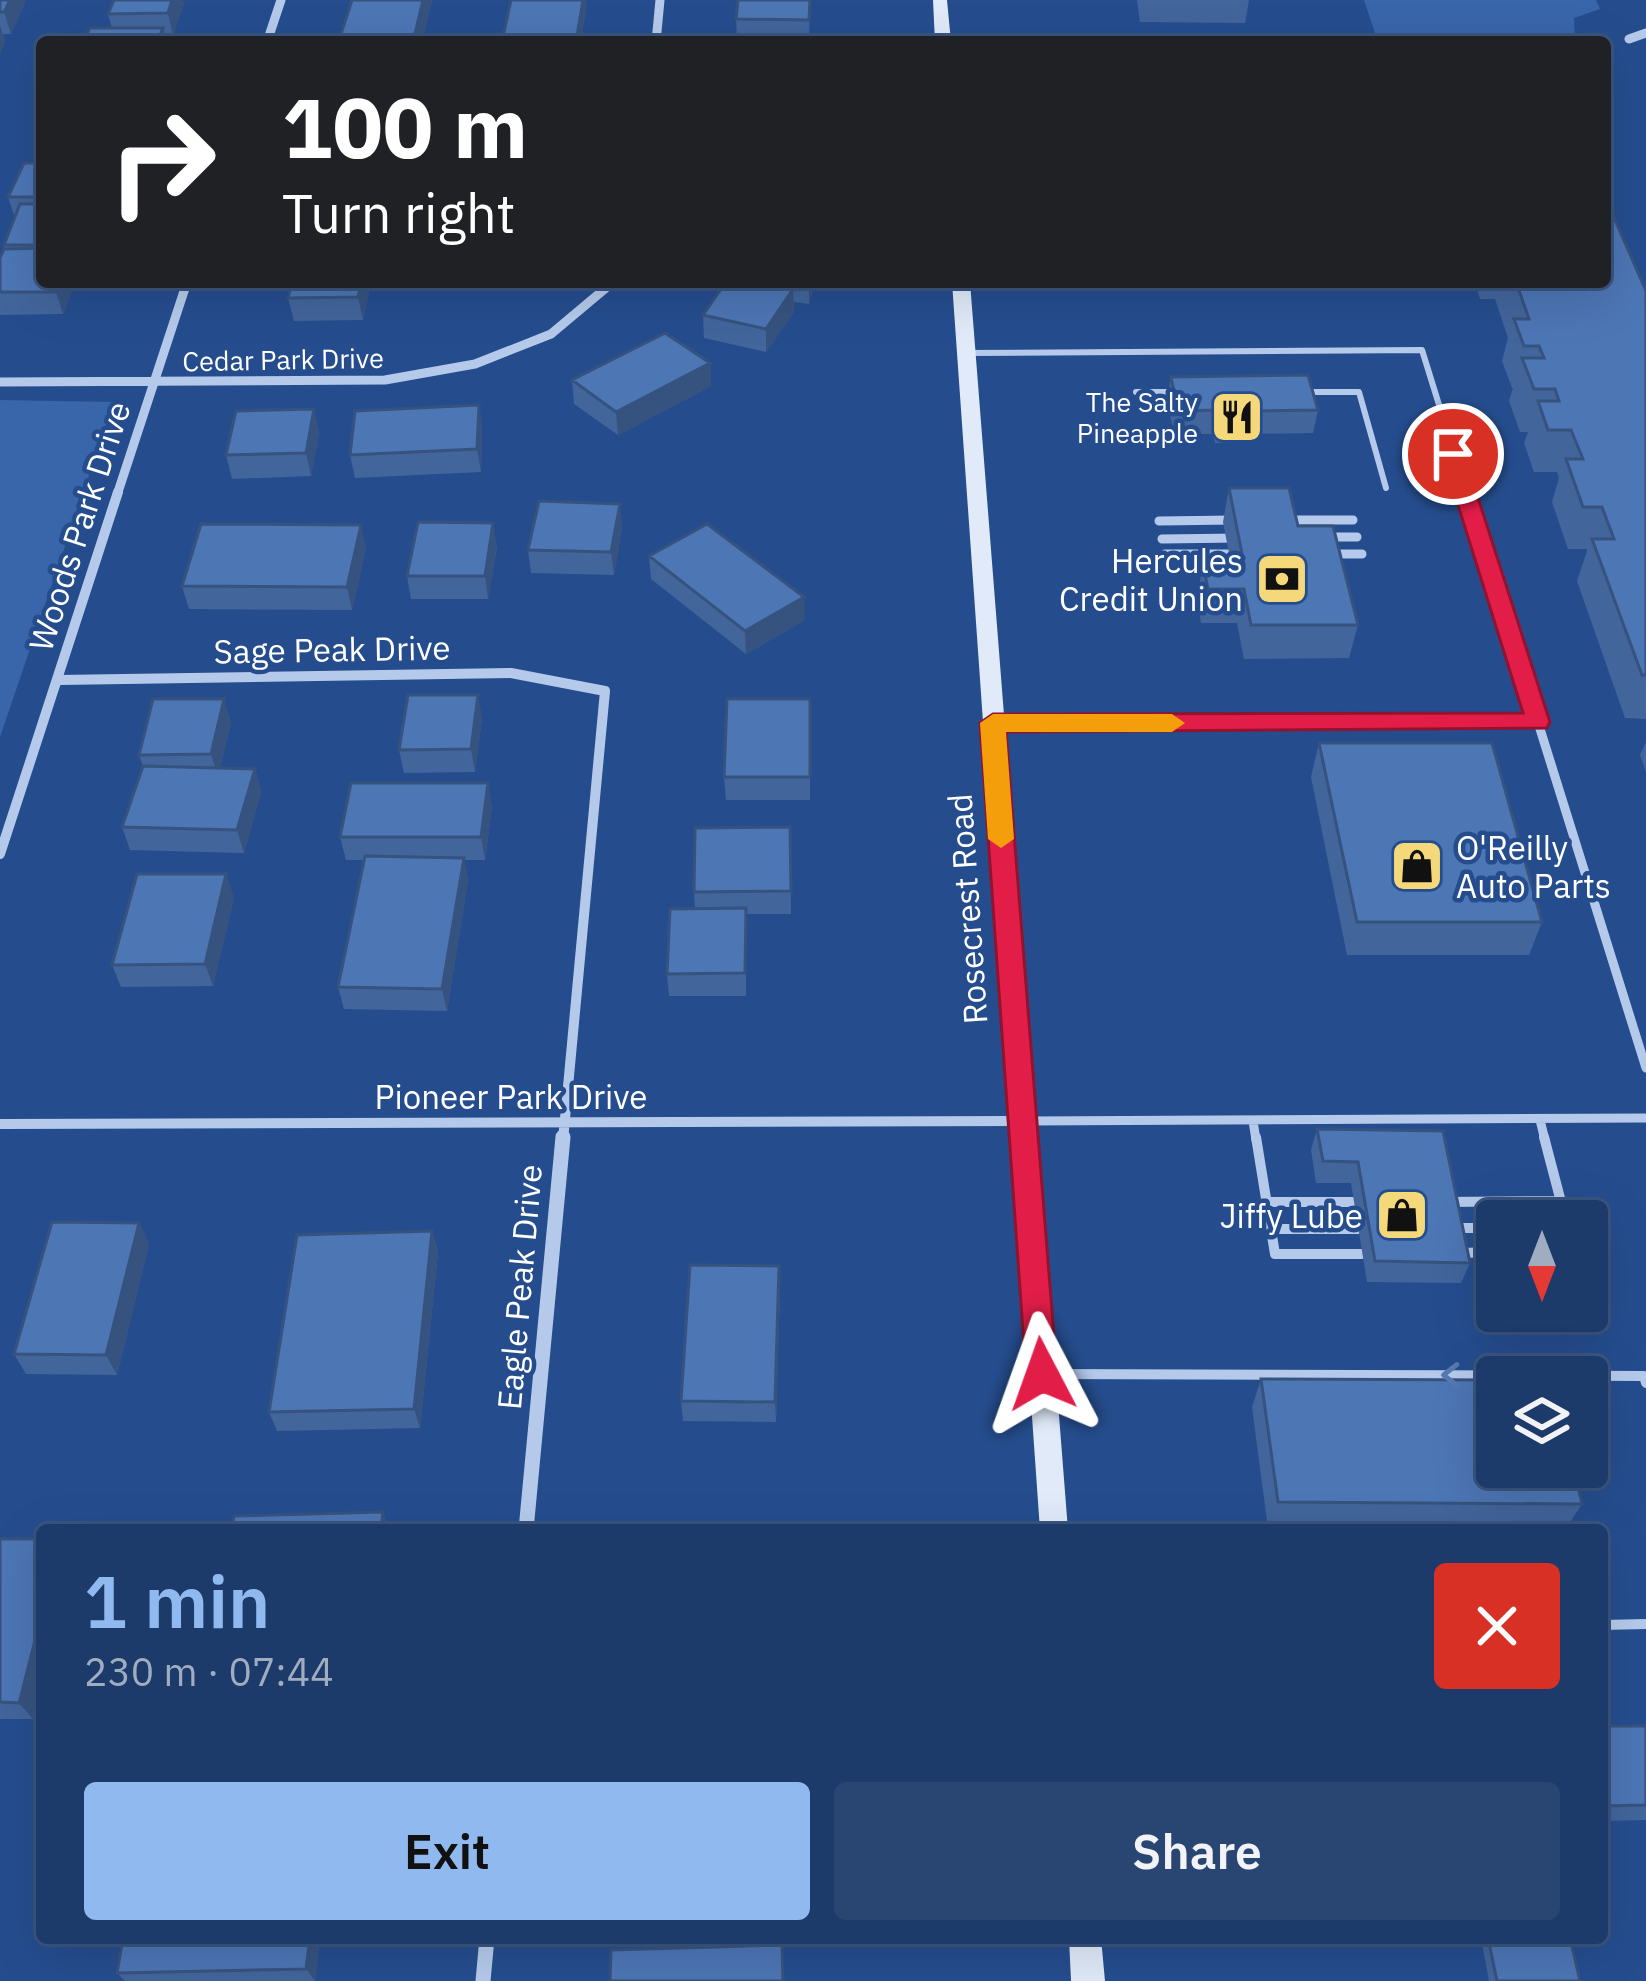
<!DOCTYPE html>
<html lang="en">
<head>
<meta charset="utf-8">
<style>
  body { margin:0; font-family:"IBM Plex Sans",sans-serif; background:#294572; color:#f1f3f6; height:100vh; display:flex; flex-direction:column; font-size:45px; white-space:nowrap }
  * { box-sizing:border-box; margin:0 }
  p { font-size:39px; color:#a0adc1 }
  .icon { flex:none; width:66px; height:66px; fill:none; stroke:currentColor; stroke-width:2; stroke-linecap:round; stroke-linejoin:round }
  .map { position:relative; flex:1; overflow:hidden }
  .sheet { position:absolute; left:36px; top:1524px; width:1572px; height:420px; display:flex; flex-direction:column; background:#1c3a6a; border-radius:12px; box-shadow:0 12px 48px #0002,0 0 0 3px #3a547e }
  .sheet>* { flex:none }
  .banner { position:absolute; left:36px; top:36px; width:1575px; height:252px; border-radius:12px; box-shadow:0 12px 48px #0002,0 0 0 3px #3a547e; background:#202124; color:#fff; overflow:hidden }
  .needle { width:78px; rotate:180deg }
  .buttons { position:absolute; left:1476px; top:1200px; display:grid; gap:24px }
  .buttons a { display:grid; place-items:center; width:132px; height:132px; border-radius:12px; background:#1c3a6a; box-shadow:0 12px 48px #0002,0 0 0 3px #3a547e; font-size:60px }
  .pin { position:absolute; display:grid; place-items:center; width:102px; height:102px; color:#fff; margin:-51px; border:6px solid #fff; border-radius:50%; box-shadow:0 3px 12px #0007 }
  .me { position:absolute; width:132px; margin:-66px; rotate:356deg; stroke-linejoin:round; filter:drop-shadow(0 0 9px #0008) }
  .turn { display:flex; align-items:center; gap:42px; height:252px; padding:0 48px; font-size:54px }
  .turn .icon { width:156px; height:156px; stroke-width:2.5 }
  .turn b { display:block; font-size:84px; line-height:102px }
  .round { display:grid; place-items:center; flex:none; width:126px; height:126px; border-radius:12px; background:#294572 }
  .summary { display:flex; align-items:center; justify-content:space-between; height:204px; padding:0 48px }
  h1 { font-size:72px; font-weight:600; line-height:90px; color:#90b9f0 }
  .button { display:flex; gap:24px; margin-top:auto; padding:24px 48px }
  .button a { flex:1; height:138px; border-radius:12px; background:#90b9f0; color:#111; font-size:48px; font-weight:600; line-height:138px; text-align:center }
  .button a+a { background:#294572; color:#f1f3f6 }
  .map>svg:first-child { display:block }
</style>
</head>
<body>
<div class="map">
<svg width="1646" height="1981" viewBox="0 0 1646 1981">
  <rect width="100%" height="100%" fill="#254d8e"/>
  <path fill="#3966ab" d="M1364 0H1596L1600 9 1574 18 1575 42H1378Z
    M0 400 114 402 0 737Z"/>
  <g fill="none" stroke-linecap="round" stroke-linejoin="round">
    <path stroke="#b5caeb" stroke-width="6" d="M966 353 1422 350 1467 495
      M1136 392H1178
      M1303 392H1359L1386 488"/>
    <path stroke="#b5caeb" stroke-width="9" d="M1466 492 1646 1068
      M1287 520H1353
      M1159 521 1234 520
      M1327 537H1357
      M1162 539 1238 538
      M1165 554H1237
      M1332 554H1362
      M993 723 1538 722
      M1540 1120 1545 1140
      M1027 1121 1646 1118
      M1253 1121 1256 1140"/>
    <path stroke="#b5caeb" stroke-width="10" d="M1256 1137 1275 1254H1362
      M1544 1137 1566 1221
      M1266 1202H1354
      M1446 1202 1560 1201
      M1454 1228H1497
      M1271 1229H1358
      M1460 1253 1497 1252
      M1045 1374 1644 1376 1646 1383
      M1602 1625 1646 1624"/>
    <path stroke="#b5caeb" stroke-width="9" d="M1629 39 1646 33
      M267 42 281 0
      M656 42 660 0
      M0 382 385 380 475 364 551 334 613 282
      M117 495 187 282"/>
    <path stroke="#b5caeb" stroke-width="10" d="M59 680 511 673 605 691 563 1140
      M0 854 118 492
      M0 1124 1022 1121"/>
    <path stroke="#b5caeb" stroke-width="15" d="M526 1530 563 1137
      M483 1981 487 1938"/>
    <path fill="#e0eaf9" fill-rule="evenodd" d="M933 0H947L951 42H935Z
      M952 282H970L1068 1530H1040Z
      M1069 1938H1101L1105 1981H1071Z"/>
  </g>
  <path fill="#42659c" d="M0 0H25V2L11 34H3L5 42 0 54Z
    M352 0H432L422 42H341L340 37Z
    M810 0 809 42 737 41 736 19Z
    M1137 0H1249L1245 23 1140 22Z
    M184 3 173 35H164L166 42H83L112 28 108 14Z
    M42 163V282H75L63 314 0 315V258L15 218 8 197Z
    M292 282H371L363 320 294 321 288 298Z
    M726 282H815L809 304 794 302V312L766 352 704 338 703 315Z
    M1188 282H1306L1304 288 1190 289Z
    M1475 282H1605L1646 291V719L1625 718 1577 581 1587 551V549H1568L1552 502 1559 478 1557 472H1534L1524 443 1528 432H1520L1509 401 1513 388H1512L1502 361 1508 338 1495 299H1480Z
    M710 363 711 386 618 435 574 404 572 380Z
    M1171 377 1318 410 1313 433 1245 434 1243 442 1215 443 1213 434H1174L1167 400Z
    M479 405 482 428 481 472 355 478 350 455Z
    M319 432 311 476 232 479 226 455Z
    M1229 488 1298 526 1358 625 1349 658 1244 659 1237 623H1201L1197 598 1203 564H1231L1223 522Z
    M622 527 614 575 531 573 528 550Z
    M497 546 488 599H411L407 576Z
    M366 548 352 610 189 609 182 586Z
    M649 556 805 620 746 654 651 579Z
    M810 699V800H726L724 777Z
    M482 718 475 772 404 773 399 750Z
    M231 722 220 768 255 769 261 792 244 853 130 850 122 827 143 766 139 755Z
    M1646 742V772L1640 755Z
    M1319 743 1542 922 1529 955H1347L1311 777Z
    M492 806 485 860H464L468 880 447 1011 344 1009 338 987 365 860H346L340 837Z
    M790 827 791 914H746V996H669L667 974 695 909 694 892Z
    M234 897 213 986 121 987 112 965Z
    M1317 1129 1443 1131 1470 1263 1461 1283 1367 1282 1351 1183H1316L1311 1150Z
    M139 1223 149 1244 117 1375 26 1374 14 1354Z
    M432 1231 438 1252 420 1428 277 1431 269 1412Z
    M780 1287 776 1422 683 1421 681 1401Z
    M1261 1379 1582 1504 1565 1530 1268 1529 1252 1407Z
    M0 1539 33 1719H0Z
    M1602 1726H1646V1820L1602 1821Z
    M123 1938H320L315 1981H125L117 1973Z
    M1481 1938H1570L1580 1981H1489Z"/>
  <path fill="#36537f" d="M10 0H25V2L11 34 4 12Z
    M172 0H183L184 3 173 35 168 13Z
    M423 0H432L422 42H414V38Z
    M583 0H586L587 7 581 42H576Z
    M0 25 5 42 0 54Z
    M163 28 166 42H157Z
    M59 282H75L63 314 56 292Z
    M362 282H371L363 320 358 297Z
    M809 282H815L809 304Z
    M793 289 794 312 766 352V329Z
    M710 363 711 386 618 435 616 412Z
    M479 405 482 428 481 472 477 449Z
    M314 409 319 432 311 476 306 453Z
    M620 504 622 527 614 575 611 552Z
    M493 523 497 546 488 599 485 576Z
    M361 525 366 548 352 610 347 587Z
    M804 597 805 620 746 654 745 631Z
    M478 695 482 718 475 772 471 749Z
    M224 699 231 722 218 777 211 754Z
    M255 769 261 792 244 853 237 830Z
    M488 783 492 806 485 860 481 837Z
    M464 858 468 880 447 1011 442 989Z
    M226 874 234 897 213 986 205 964Z
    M139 1223 149 1244 117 1375 106 1355Z
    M432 1231 438 1252 420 1428 414 1409Z
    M779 1266 780 1287 776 1422 775 1402Z
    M383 1512 390 1530H381Z
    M42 1613V1681L33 1719 19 1703Z
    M310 1938H320L315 1981 306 1969Z"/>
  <path fill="#4d76b5" stroke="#36537f" stroke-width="3" d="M0 0H10L4 12H0Z
    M114 0H172L168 13 108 14Z
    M352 0H423L414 38 340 37Z
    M511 0H583L576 42H502Z
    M738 0H810L809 20 736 19Z
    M90 28H163L157 42H83Z
    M24 163H42V197H8Z
    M1605 197 1646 291V675H1642L1592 539H1614L1602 507H1583L1566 459H1583L1571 430H1548L1538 401H1559L1555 389H1534L1522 358H1544L1539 346H1524L1514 319H1529L1516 282H1605Z
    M20 204H42V245H4Z
    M42 248V282H59L56 292H0V258L4 249Z
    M292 282H362L358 297 288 298Z
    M726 282H760L793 289 766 329 703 315Z
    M665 333 710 363 616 412 572 380Z
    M1308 375 1318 410 1245 411 1247 419 1219 420 1217 410 1178 411 1171 377Z
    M479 405 477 449 350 455 355 411Z
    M314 409 306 453 226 455 236 411Z
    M1229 488H1289L1298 526H1333L1358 625H1251L1244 589H1208L1203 564H1244Z
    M539 501 620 504 611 552 528 550Z
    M418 522 493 523 485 576H407Z
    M201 524 361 525 347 587 182 586Z
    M707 524 804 597 745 631 649 556Z
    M408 695H478L471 749 399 750Z
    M153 699H224L211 754 139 755Z
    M727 699H810V777H724Z
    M1319 743H1492L1542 922H1357Z
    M143 766 255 769 237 830 122 827Z
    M351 783H488L481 837H340Z
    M790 827 791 891 694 892 695 828Z
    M365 856 464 858 442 989 338 987Z
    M137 874H226L205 964 112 965Z
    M746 908 745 973 667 974 670 909Z
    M1317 1129 1443 1131 1470 1263 1375 1261 1358 1162 1323 1161Z
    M52 1222 139 1223 106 1355 14 1354Z
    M432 1231 414 1409 269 1412 297 1235Z
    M690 1265 779 1266 775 1402 681 1401Z
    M1261 1379 1497 1380V1467H1573L1582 1504 1278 1502Z
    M383 1512 381 1530H232L234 1516Z
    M0 1539H42V1613L19 1703 0 1702Z
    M1602 1726H1646V1805L1602 1806Z
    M123 1938H310L306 1969 117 1973Z
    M1488 1938H1570L1580 1981H1497Z
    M782 1945 783 1981H610L611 1950Z"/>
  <defs><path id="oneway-chevron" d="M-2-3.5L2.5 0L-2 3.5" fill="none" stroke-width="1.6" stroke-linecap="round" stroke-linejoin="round" transform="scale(3)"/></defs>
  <use stroke="#5779af" href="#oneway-chevron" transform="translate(1451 1375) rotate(-180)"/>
  <path fill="#e11d48" stroke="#92132f" stroke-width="3" d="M1453 447 1464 454 1550 722 1547 728 1006 732 1057 1374 1053 1384 1042 1388 1031 1384 1026 1374 980 723 993 714 1523 713 1442 454Z"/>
  <path fill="#f59e0b" d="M993 714H1172L1185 723 1172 732H1006L1014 839 1001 848 988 839 980 723Z"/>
  <defs>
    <g id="restaurant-square" transform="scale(2.7)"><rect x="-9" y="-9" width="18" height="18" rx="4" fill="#f5d879" stroke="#254d8e"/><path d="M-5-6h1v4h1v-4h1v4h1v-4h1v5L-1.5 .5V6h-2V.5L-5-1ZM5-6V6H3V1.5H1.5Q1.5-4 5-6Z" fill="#111"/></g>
    <g id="bank-square" transform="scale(2.7)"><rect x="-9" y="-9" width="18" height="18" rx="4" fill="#f5d879" stroke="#254d8e"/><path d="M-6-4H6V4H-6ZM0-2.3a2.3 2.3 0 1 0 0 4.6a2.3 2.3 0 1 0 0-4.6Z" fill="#111"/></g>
    <g id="shop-square" transform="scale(2.7)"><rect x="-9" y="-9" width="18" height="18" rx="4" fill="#f5d879" stroke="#254d8e"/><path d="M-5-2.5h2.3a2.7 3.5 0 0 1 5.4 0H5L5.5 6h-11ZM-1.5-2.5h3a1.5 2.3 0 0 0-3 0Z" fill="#111"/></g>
  </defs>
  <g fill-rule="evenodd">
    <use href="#restaurant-square" x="1237" y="417"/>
    <use href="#bank-square" x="1282" y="579"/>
    <use href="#shop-square" x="1417" y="866"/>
    <use href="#shop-square" x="1402" y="1215"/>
  </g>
  <g text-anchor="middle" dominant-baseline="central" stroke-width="9" stroke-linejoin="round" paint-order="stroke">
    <g font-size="27" fill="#fff" stroke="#254d8e">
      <text transform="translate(283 359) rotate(-1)">Cedar Park Drive</text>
    </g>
    <g font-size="27" fill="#fff" stroke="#254d8e" text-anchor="end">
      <text x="1198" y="401">The Salty<tspan x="1198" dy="31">Pineapple</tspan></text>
    </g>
    <g font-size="33" fill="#fff" stroke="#254d8e">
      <text transform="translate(79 526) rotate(-72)">Woods Park Drive</text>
      <text transform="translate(332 649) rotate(-1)">Sage Peak Drive</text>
      <text transform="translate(967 909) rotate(-94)">Rosecrest Road</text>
      <text x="511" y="1096">Pioneer Park Drive</text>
      <text transform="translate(519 1287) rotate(-85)">Eagle Peak Drive</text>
    </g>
    <g font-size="33" fill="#fff" stroke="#254d8e" text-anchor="end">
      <text x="1243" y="560">Hercules<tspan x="1243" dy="38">Credit Union</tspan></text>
      <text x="1456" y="847" text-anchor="start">O'Reilly<tspan x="1456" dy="38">Auto Parts</tspan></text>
      <text x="1363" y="1215">Jiffy Lube</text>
    </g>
  </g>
</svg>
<div class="buttons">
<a><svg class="needle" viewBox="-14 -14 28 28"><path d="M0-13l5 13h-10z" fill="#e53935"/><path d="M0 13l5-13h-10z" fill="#a0adc1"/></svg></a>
<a><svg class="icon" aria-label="layers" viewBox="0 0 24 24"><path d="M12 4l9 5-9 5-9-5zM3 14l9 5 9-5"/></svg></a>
</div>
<div class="pin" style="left:1453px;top:454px;background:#d93025"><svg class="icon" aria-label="arrive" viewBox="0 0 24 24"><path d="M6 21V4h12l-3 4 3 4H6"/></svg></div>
<svg class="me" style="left:1042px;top:1374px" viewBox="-20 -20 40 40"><path d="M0-17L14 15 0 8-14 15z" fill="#e11d48" stroke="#fff" stroke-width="4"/></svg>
<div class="banner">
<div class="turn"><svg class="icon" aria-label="right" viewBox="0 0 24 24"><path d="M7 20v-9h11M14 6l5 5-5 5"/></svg><div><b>100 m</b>Turn right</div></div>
</div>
<section class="sheet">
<div class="summary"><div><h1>1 min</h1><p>230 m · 07:44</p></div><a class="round" style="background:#d93025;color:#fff"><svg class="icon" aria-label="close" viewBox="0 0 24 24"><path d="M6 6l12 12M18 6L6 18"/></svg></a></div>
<div class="button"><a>Exit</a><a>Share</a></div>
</section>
</div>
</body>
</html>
